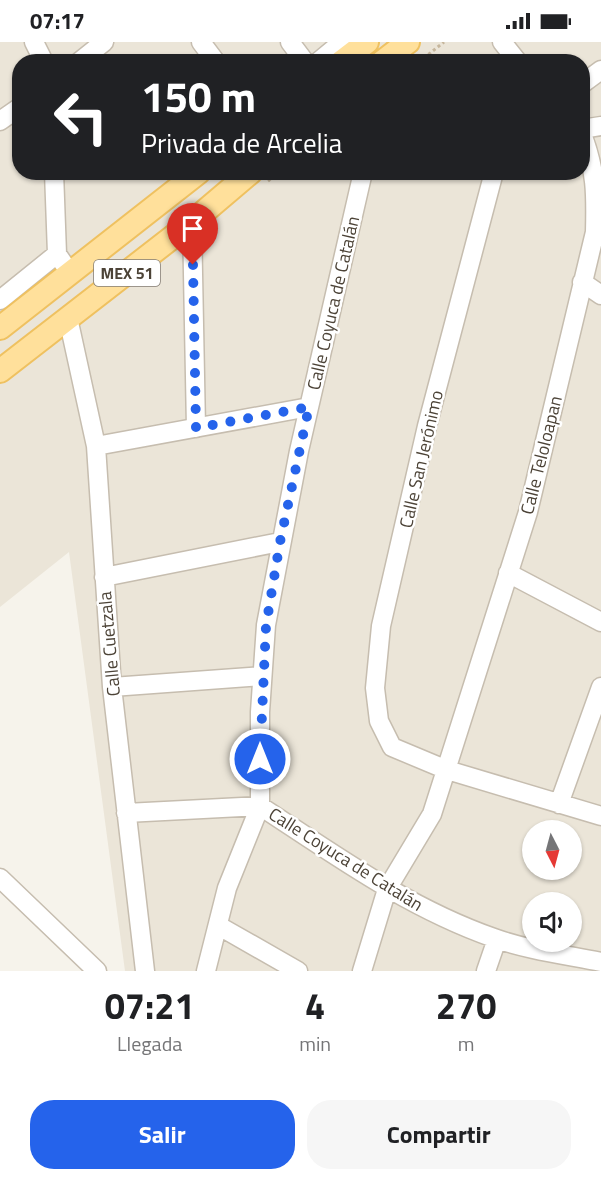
<!DOCTYPE html>
<html lang="es">
<head>
<meta charset="utf-8">
<style>
  body { margin:0; font-family:"Titillium Web",sans-serif; background:#f6f6f6; color:#202124; height:100vh; display:flex; flex-direction:column; font-size:22px; white-space:nowrap }
  * { box-sizing:border-box; margin:0 }
  p { font-size:20px; color:#757577 }
  .icon { flex:none; width:33px; height:33px; fill:none; stroke:currentColor; stroke-width:2; stroke-linecap:round; stroke-linejoin:round }
  .map { position:relative; height:929px; overflow:hidden }
  .details { display:flex; flex-direction:column; background:#fff; flex:1 }
  .details>* { flex:none }
  .hud { position:absolute; left:12px; top:12px; width:578px; height:126px; border-radius:24px; box-shadow:0 2px 4px #0004; background:#202124; color:#fff; overflow:hidden }
  .needle { width:39px; rotate:174deg }
  .controls { position:absolute; left:522px; top:778px; display:grid; gap:12px }
  .controls a { display:grid; place-items:center; width:60px; height:60px; border-radius:50%; background:#fff; box-shadow:0 2px 4px #0004; font-size:30px }
  .pin { position:absolute; display:grid; place-items:center; width:51px; height:51px; color:#fff; margin:-62px -26px; border-radius:50% 50% 50% 0; rotate:-45deg; box-shadow:0 0 6px #0007 }
  .pin .icon { rotate:45deg }
  .me { position:absolute; width:66px; margin:-33px; rotate:0deg; stroke-linejoin:round; filter:drop-shadow(0 0 4px #0008) }
  .turn { display:flex; align-items:center; gap:21px; height:126px; padding:0 30px; font-size:27px }
  .turn .icon { width:78px; height:78px; stroke-width:2.5 }
  .turn b { display:block; font-size:42px; line-height:51px }
  .eta { display:flex; justify-content:space-evenly; align-items:center; height:102px; text-align:center }
  .eta b { font-size:36px; font-weight:700; line-height:42px }
  .button { display:flex; gap:12px; margin-top:auto; padding:12px 30px }
  .button a { flex:1; height:69px; border-radius:24px; background:#2563eb; color:#fff; font-size:24px; font-weight:700; line-height:69px; text-align:center }
  .button a+a { background:#f6f6f6; color:#202124 }
  .status { display:flex; justify-content:space-between; align-items:center; height:42px; padding:0 30px; background:#fff; direction:ltr }
  .status svg { height:16px; fill:currentColor }
  .map>svg:first-child { display:block }
</style>
</head>
<body>
<div class="status"><b>07:17</b><svg viewBox="0 0 49 12"><path d="M0 12V9h3v3zM5 12V6h3v6zM10 12V3h3v9zM15 12V0h3v12zM26 1h20v11H26zM47 4h2v5h-2z"/></svg></div>
<div class="map">
<svg width="601" height="929" viewBox="0 0 601 929">
  <rect width="100%" height="100%" fill="#f6f3eb"/>
  <path fill="#ebe5d8" fill-rule="evenodd" d="M0 0H601V929H125L69 510 0 565ZM20 20H582V130H20ZM532 789H572V828H532ZM532 861H572V900H532Z"/>
  <g fill="none" stroke-linecap="round" stroke-linejoin="round">
    <g stroke="#c6bdaf" stroke-width="21">
      <path id="minor" d="M34 0 44 20
        M201 0 216 20
        M290 0 305 20
        M502 0 518 20
        M79 20 104 0
        M318 20 342 0
        M582 42 601 28
        M0 79 20 65
        M582 87 601 84
        M54 130 57 212 70 231
        M494 130 427 384 381 584 375 646 379 679 392 705 447 728 601 774
        M192 180 196 386
        M582 240 601 253
        M0 258 57 212
        M68 276 96 404 112 645 145 929
        M96 404 309 365
        M508 531 601 580
        M104 535 280 500
        M112 645 262 634
        M559 762 601 645
        M260 764C335 813 408 866 494 896 527 908 566 913 601 920
        M126 771 260 764
        M0 836 97 929
        M219 884 298 929
        M206 929 227 846 260 764V670L266 583 299 409 363 130
        M362 929 387 847 432 772 528 470 595 190C596 152 596 128 582 92
        M486 929 497 897"/>
    </g>
    <g stroke="#efc160" stroke-width="26">
      <path id="major" d="M341 20 367 0
        M382 20 408 0
        M0 286 199 130
        M0 329 192 180 251 130"/>
    </g>
    <path stroke="#c6b69c" stroke-width="3" stroke-dasharray="3 3" stroke-linecap="butt" d="M419 20 444 0
      M268 139 279 130"/>
    <use href="#minor" stroke="#fff" stroke-width="18"/>
    <use href="#major" stroke="#ffe09b" stroke-width="22"/>
  </g>
  <g fill="none" stroke-linecap="round" stroke-linejoin="round">
    <path stroke="#2563eb" stroke-width="10" stroke-dasharray="0 18" d="M193 223 196 386 309 365 280 500 266 584 260 717"/>
  </g>
  <g text-anchor="middle" dominant-baseline="central" stroke-width="5" stroke-linejoin="round" paint-order="stroke">
    <rect fill="#fff" stroke="#827b73" stroke-width="1.5" x="94" y="218" width="66" height="26" rx="4.5"/>
    <g font-size="16" font-weight="bold" fill="#4c4337">
      <text x="127" y="231">MEX 51</text>
    </g>
    <g font-size="18" fill="#4c4337" stroke="#fff">
      <text transform="translate(333 261) rotate(-77)">Calle Coyuca de Catalán</text>
      <text transform="translate(541 413) rotate(-76)">Calle Teloloapan</text>
      <text transform="translate(421 417) rotate(-77)">Calle San Jerónimo</text>
      <text transform="translate(109 602) rotate(-95)">Calle Cuetzala</text>
      <text transform="translate(346 817) rotate(32)">Calle Coyuca de Catalán</text>
    </g>
  </g>
</svg>
<div class="controls">
<a><svg class="needle" viewBox="-14 -14 28 28"><path d="M0-13l5 13h-10z" fill="#e53935"/><path d="M0 13l5-13h-10z" fill="#757577"/></svg></a>
<a><svg class="icon" aria-label="sound" viewBox="0 0 24 24"><path d="M4 9h4l5-4v14l-5-4H4zM17 9q2 3 0 6"/></svg></a>
</div>
<div class="pin" style="left:193px;top:223px;background:#d93025"><svg class="icon" aria-label="arrive" viewBox="0 0 24 24"><path d="M6 21V4h12l-3 4 3 4H6"/></svg></div>
<svg class="me" style="left:260px;top:717px" viewBox="-20 -20 40 40"><circle r="17" fill="#2563eb" stroke="#fff" stroke-width="3"/><path d="M0-11L8 9 0 5-8 9z" fill="#fff"/></svg>
<div class="hud">
<div class="turn"><svg class="icon" aria-label="left" viewBox="0 0 24 24"><path d="M17 20v-9H6M10 6l-5 5 5 5"/></svg><div><b>150 m</b>Privada de Arcelia</div></div>
</div>
</div>
<section class="details">
<div class="eta">
<div><b>07:21</b><p>Llegada</p></div>
<div><b>4</b><p>min</p></div>
<div><b>270</b><p>m</p></div>
</div>
<div class="button"><a>Salir</a><a>Compartir</a></div>
</section>
</body>
</html>
